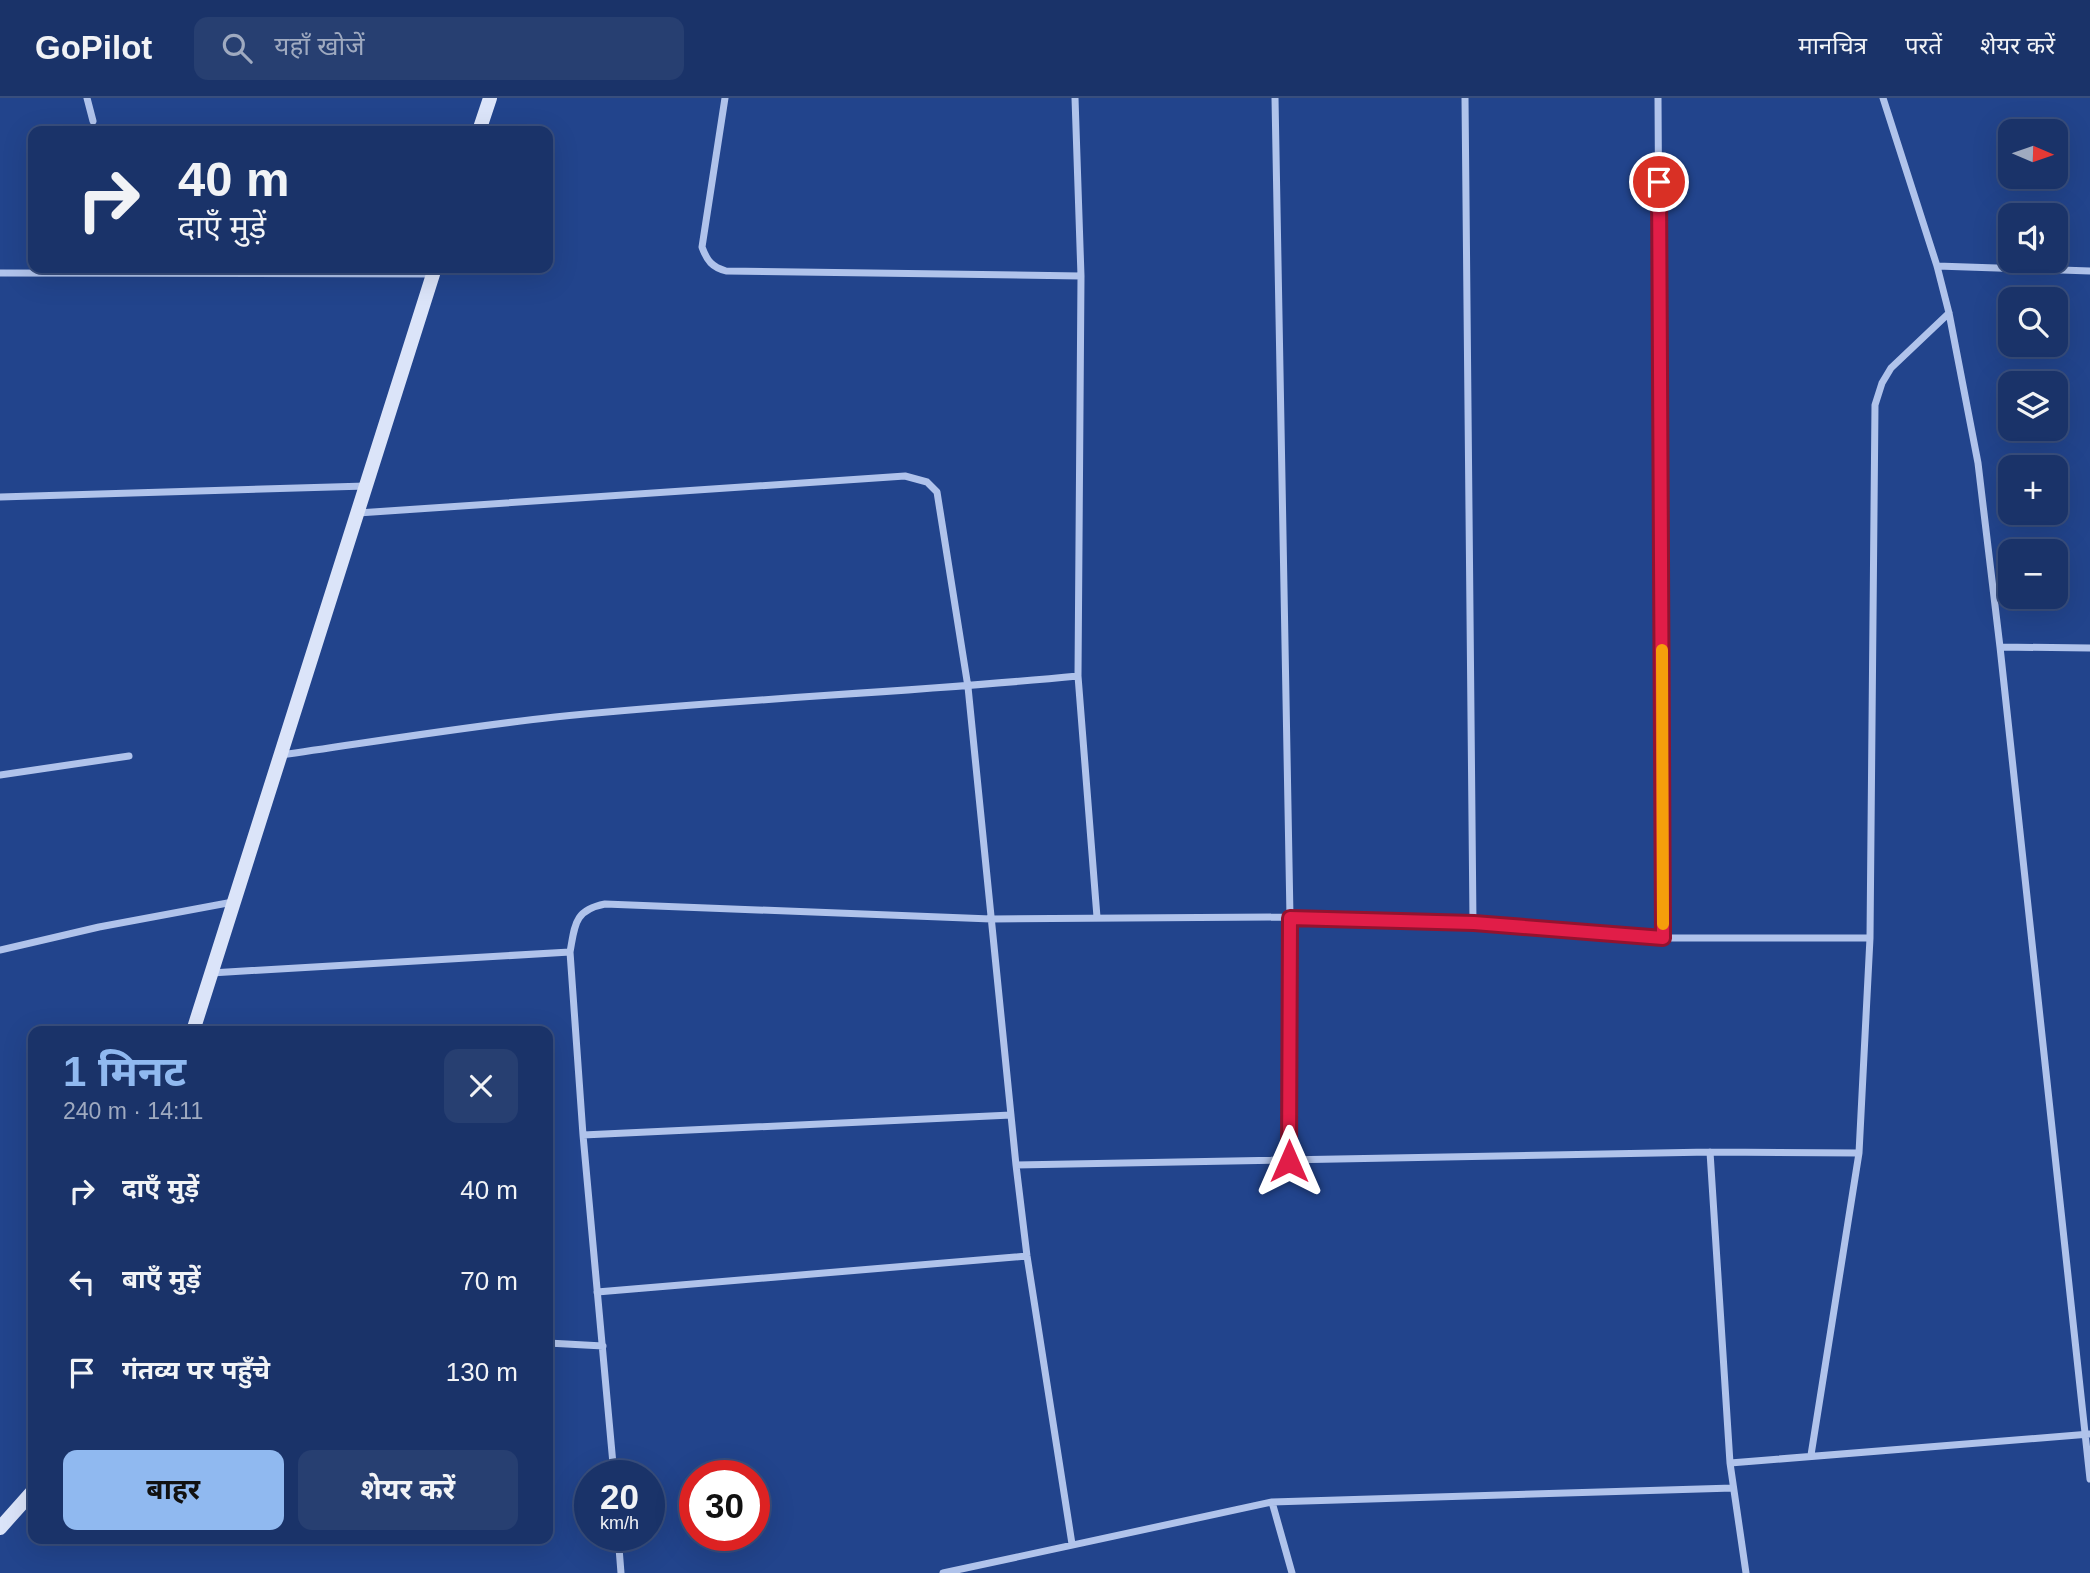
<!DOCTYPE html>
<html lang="hi">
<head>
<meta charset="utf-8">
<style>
  body { margin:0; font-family:Helvetica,"Noto Sans Devanagari",sans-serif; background:#273f71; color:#f1f3f6; height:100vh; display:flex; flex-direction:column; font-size:26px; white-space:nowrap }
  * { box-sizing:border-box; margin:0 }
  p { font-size:23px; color:#9faac0 }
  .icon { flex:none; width:38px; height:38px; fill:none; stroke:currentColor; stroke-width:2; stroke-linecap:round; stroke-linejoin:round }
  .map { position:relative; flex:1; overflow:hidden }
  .side { position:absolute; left:28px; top:928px; width:525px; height:518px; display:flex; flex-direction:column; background:#1a3369; border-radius:14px; box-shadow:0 7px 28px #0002,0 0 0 2px #384e7d }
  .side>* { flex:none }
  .banner { position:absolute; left:28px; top:28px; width:525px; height:147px; border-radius:14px; box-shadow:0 7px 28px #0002,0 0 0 2px #384e7d; background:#1a3369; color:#f1f3f6; overflow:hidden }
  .needle { width:46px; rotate:92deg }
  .buttons { position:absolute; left:1998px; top:21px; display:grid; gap:14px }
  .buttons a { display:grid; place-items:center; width:70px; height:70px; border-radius:14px; background:#1a3369; box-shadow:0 7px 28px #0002,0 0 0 2px #384e7d; font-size:35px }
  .speed { position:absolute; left:574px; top:1362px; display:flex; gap:14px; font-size:35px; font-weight:700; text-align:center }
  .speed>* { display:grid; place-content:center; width:91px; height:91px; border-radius:50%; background:#1a3369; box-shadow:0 7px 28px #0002,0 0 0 2px #384e7d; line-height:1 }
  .speed small { font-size:18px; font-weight:400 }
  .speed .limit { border:10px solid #d22; background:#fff; color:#111 }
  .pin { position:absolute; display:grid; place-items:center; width:60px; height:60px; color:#fff; margin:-30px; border:4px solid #fff; border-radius:50%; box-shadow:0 2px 7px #0007 }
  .me { position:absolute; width:77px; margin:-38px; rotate:0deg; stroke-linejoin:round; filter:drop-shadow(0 0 5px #0008) }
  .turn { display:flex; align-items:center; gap:24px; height:147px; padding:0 35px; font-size:32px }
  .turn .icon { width:91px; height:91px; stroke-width:2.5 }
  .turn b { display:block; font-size:49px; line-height:60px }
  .round { display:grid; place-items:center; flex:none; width:74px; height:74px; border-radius:14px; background:#273f71 }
  .overview { display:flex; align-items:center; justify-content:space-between; height:119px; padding:0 35px }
  h1 { font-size:42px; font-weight:700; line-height:52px; color:#90b9f0 }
  .action { display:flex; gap:14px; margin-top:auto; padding:14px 35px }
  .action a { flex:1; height:80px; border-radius:14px; background:#90b9f0; color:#111; font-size:28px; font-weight:700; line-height:80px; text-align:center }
  .action a+a { background:#273f71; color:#f1f3f6 }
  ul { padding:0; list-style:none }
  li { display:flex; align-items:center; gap:21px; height:91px; padding:0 35px }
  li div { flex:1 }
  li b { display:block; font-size:26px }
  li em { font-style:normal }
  header { display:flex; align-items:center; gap:42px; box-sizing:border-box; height:98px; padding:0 35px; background:#1a3369; border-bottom:2px solid #384e7d }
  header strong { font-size:33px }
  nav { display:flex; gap:38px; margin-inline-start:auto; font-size:24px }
  .search { width:490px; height:63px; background:#273f71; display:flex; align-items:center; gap:18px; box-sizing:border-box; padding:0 24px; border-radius:14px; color:#9faac0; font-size:26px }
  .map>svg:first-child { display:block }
</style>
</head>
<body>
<header>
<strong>GoPilot</strong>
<div class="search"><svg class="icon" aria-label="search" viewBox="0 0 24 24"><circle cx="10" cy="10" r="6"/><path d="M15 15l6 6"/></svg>यहाँ खोजें</div>
<nav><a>मानचित्र</a><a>परतें</a><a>शेयर करें</a></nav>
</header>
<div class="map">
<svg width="2090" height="1475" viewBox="0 0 2090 1475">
  <rect width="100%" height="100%" fill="#22448c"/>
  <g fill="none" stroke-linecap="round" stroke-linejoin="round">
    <path stroke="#b0c3eb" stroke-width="7" d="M87 0 93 23
      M725 0 702 149C707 163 712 169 726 173L1081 178
      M1075 0 1081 178 1078 578 1097 819
      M1275 0 1290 819 1289 1063
      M1465 0 1473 825
      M1658 0 1663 840
      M1883 0 1937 168 1949 215 1978 365 2000 549 2090 1381
      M1937 168 2090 173
      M0 175 433 176
      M0 399 366 388
      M358 415 905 378 927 384 937 394 968 589 1016 1067 1027 1158 1072 1446
      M2000 549 2090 550
      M281 657C372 644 463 629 555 619 729 601 904 595 1078 578
      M0 677 129 658
      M0 852 99 829 233 804
      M211 875 570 854
      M583 1037 1011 1017
      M1710 1054 1730 1365 1746 1475
      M1016 1067 1710 1054 1859 1055
      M597 1194 1027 1158
      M548 1245 603 1248
      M1811 1357 1859 1055 1870 840 1875 307 1882 285 1891 270 1949 215
      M1730 1365 2090 1336
      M614 1377 583 1037 570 854C575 827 574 812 605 806L991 821 1290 819 1473 825 1663 840H1870
      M1272 1404 1292 1475
      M618 1437 621 1475
      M943 1475 1272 1404 1733 1390"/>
    <path stroke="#dbe4f9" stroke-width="14" d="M479 33 490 0
      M193 933 435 170
      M0 1430 33 1393"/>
  </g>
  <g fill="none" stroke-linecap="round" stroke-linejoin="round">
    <g stroke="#92132f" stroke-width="18">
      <path id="route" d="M1289 1063 1290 820 1474 825 1663 840 1659 84"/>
    </g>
    <use href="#route" stroke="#e11d48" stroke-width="12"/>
    <path stroke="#f59e0b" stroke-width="12" d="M1662 552 1663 826"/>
  </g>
</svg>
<div class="buttons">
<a><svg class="needle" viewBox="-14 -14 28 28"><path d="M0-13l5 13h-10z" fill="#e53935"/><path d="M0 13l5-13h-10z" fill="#9faac0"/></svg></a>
<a><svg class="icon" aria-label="sound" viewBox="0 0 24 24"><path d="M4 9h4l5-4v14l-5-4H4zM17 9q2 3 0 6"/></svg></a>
<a><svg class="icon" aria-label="search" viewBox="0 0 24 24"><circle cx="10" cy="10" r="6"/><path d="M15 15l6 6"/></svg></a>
<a><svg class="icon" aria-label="layers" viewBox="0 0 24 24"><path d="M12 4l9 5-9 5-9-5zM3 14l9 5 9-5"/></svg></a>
<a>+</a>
<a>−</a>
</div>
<div class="speed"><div>20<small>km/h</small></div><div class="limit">30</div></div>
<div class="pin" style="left:1659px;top:84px;background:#d93025"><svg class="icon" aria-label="arrive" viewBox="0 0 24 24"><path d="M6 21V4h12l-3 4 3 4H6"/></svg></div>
<svg class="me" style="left:1289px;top:1063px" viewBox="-20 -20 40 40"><path d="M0-17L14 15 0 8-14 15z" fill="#e11d48" stroke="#fff" stroke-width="4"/></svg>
<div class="banner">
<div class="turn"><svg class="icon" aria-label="right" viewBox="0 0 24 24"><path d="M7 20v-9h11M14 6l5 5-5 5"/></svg><div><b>40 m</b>दाएँ मुड़ें</div></div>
</div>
<section class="side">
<div class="overview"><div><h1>1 मिनट</h1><p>240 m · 14:11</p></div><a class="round"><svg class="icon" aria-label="close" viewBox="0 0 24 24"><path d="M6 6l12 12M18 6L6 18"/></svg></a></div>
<ul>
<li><svg class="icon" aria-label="right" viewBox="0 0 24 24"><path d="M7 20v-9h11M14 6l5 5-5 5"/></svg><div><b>दाएँ मुड़ें</b></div><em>40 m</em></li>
<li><svg class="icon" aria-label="left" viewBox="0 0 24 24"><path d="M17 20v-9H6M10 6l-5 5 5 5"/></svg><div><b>बाएँ मुड़ें</b></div><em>70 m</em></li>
<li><svg class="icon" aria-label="arrive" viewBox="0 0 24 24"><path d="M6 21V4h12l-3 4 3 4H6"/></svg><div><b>गंतव्य पर पहुँचे</b></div><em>130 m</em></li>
</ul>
<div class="action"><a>बाहर</a><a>शेयर करें</a></div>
</section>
</div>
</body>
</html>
